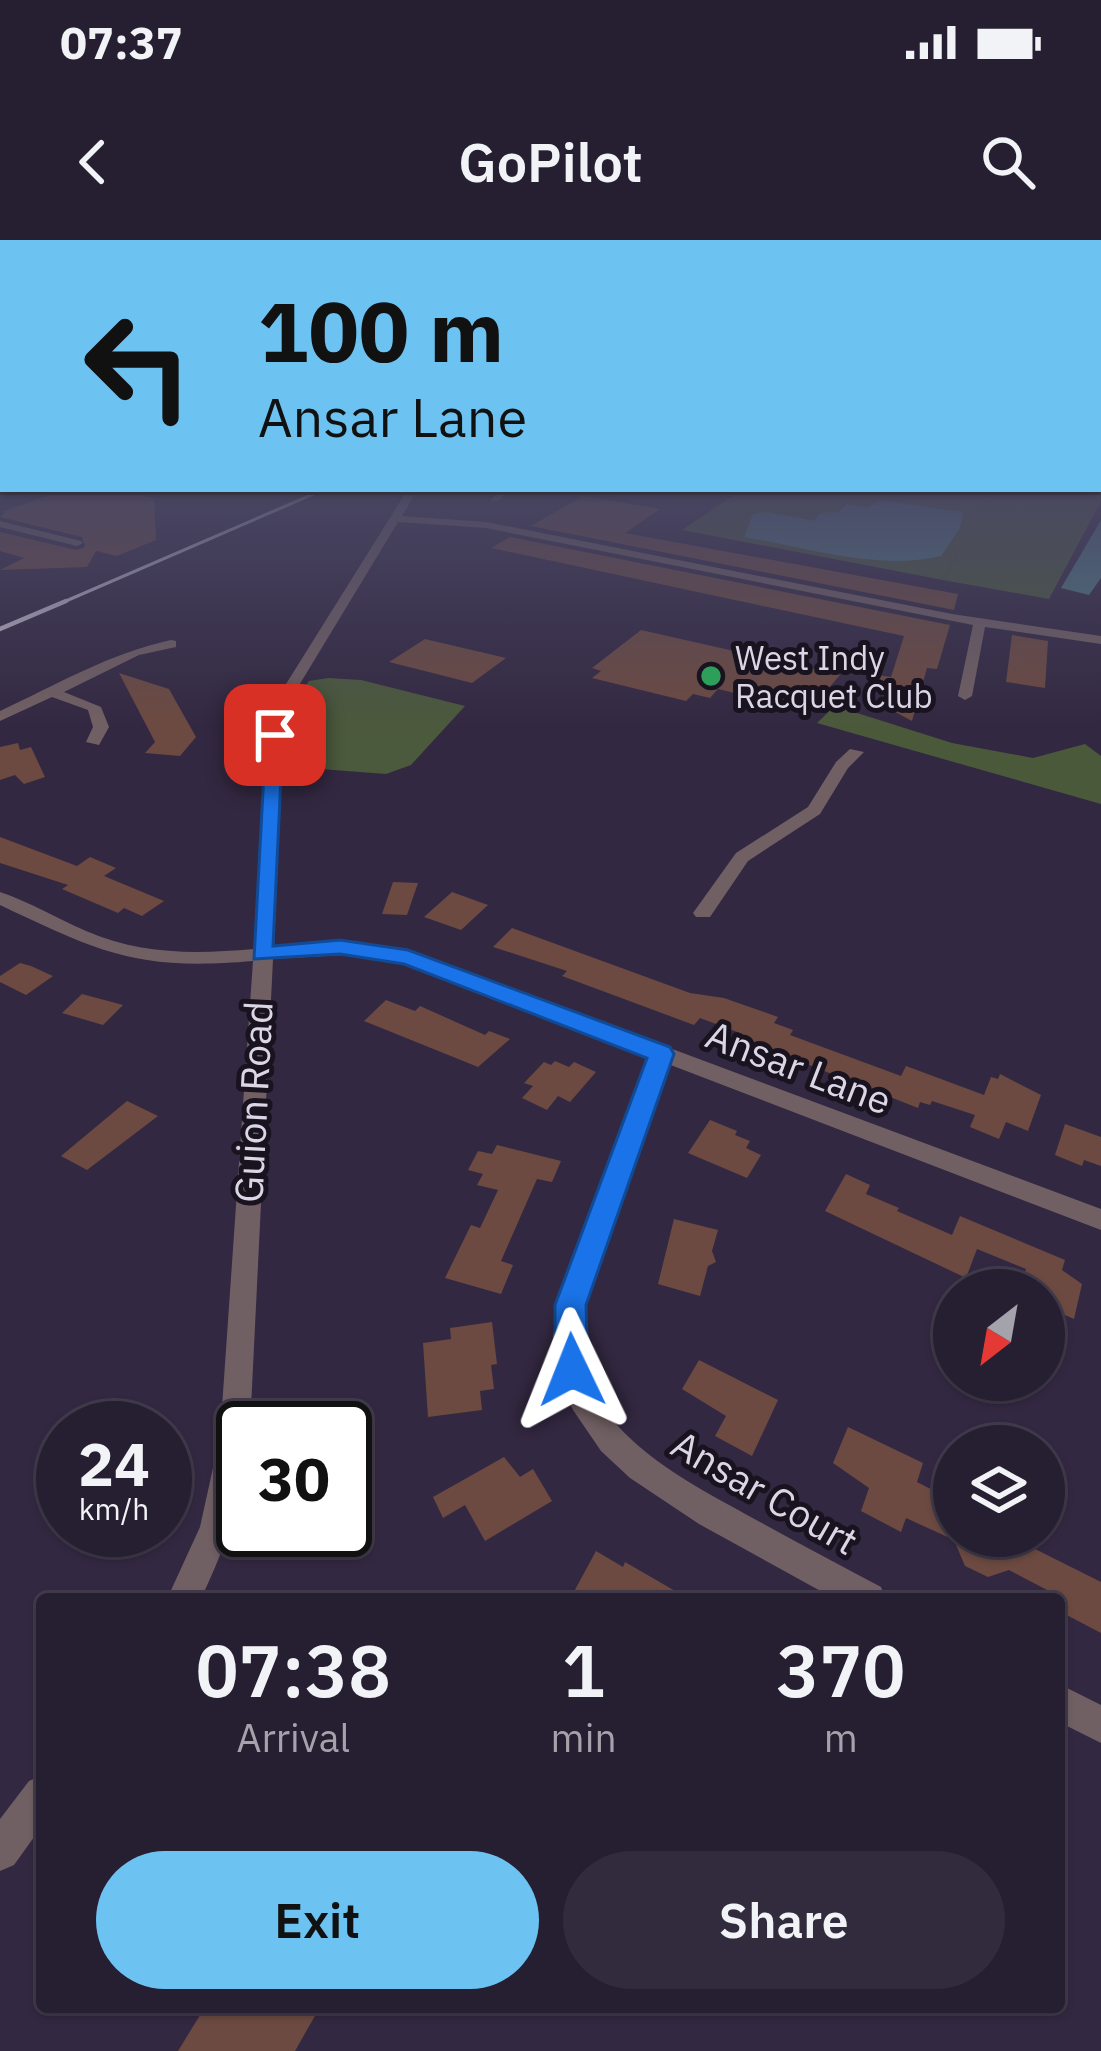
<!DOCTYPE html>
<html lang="en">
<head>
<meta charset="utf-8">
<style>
  body { margin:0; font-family:"IBM Plex Sans",sans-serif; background:#322b3d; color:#f1f3f6; height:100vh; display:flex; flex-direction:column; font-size:45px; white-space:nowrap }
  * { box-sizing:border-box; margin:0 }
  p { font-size:39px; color:#a4a2ab }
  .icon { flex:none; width:66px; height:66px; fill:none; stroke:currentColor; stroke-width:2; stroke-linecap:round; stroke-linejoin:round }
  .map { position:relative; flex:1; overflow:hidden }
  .panel { position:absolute; left:36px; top:1353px; width:1029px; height:420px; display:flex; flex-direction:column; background:#261e31; border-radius:12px; box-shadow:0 3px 9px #0004,0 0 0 3px #423c4d }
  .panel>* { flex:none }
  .top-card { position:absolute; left:0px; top:0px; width:1101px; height:252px; box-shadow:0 3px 9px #0004,0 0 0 3px #423c4d; background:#6cc3f2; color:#111; overflow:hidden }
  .needle { width:78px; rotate:211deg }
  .tools { position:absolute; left:933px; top:1029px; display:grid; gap:24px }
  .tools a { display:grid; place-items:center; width:132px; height:132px; border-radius:50%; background:#261e31; box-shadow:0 3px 9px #0004,0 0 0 3px #423c4d; font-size:60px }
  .speed { position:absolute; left:36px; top:1161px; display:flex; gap:24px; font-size:60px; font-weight:700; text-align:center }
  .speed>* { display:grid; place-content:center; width:156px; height:156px; border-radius:50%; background:#261e31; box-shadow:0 3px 9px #0004,0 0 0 3px #423c4d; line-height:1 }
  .speed small { font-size:30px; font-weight:400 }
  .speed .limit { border:6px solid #111; border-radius:18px; background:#fff; color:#111 }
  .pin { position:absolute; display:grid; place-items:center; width:102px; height:102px; color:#fff; margin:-51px; border-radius:24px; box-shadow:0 6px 18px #0006 }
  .me { position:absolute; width:132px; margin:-66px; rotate:358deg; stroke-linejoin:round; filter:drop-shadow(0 0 9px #0008) }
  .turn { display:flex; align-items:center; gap:42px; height:252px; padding:0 60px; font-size:54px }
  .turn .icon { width:156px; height:156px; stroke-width:2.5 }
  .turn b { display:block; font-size:84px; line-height:102px }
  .eta { display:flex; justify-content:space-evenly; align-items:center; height:204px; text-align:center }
  .eta b { font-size:72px; font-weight:600; line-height:84px }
  .button { display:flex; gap:24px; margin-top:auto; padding:24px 60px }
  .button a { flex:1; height:138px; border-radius:72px; background:#6cc3f2; color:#111; font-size:48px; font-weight:600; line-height:138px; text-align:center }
  .button a+a { background:#322b3d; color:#f1f3f6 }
  .status { display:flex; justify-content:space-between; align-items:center; height:84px; padding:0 60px; background:#261e31; direction:ltr }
  .status svg { height:33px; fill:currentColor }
  header { display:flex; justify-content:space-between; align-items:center; height:156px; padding:0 60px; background:#261e31; font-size:54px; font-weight:600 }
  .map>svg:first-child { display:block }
</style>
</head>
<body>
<div class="status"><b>07:37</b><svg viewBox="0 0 49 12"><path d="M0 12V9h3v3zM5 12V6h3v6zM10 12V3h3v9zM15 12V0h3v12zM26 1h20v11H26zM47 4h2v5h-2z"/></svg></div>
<header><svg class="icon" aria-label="back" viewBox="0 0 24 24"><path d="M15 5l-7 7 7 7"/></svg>GoPilot<svg class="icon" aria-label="search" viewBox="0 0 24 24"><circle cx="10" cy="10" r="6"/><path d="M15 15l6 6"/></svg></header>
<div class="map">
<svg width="1101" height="1811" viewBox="0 0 1101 1811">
  <rect width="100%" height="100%" fill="#332841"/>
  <path fill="#4b593c" d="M743 249H993L943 340 682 290Z
    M328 438 361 440 465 466 411 525 386 534 294 527C287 497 288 466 309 441Z"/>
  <path fill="#4b593b" d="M1098 234 1101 261 1049 359 943 340 993 249H1098Z
    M847 454 854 472 952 503 1033 518 1085 504 1101 516V564L817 483Z"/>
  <path fill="#4f7a83" d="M880 260 963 272 960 288 941 316C877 331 808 308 744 297L753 274 768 272 814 281 820 273 839 272 847 264 868 268Z
    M1101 280V338L1089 355 1061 348Z"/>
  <path fill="#6c4a41" d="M66 249H111L154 258 156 300 117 316 96 311 87 327 0 330 24 318 0 311V292L76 310 85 307 82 297 0 277 6 272H2Z
    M583 256 660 269 625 293 958 354 954 370 531 286Z
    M510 297 950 385 937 429 927 428 912 481 888 468 871 434 891 437 904 396 491 308Z
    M641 390 840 435 809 471 718 449 710 458 693 454 686 461 592 438 601 431 592 428Z
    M1012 395 1048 401 1045 448 1006 442Z
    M425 399 506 418 472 443 389 422Z
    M119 433 169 449 196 497 180 516 145 513 155 502Z
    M18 503 20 510 31 507 45 537 24 544 15 535 0 540V507Z
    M0 597 77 626 90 617 116 628 104 636 164 661 142 676 124 668 118 673 62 649 68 645 0 623Z
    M393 642 418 643 407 675 382 674Z
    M452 652 488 665 461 690 424 677Z
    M512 688 690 753 724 758 778 777 774 783 793 790 790 795 901 836 906 826 984 855 991 837 998 839 1000 834 1041 855 1028 891 1006 882 999 899 970 887 975 875 932 861 930 865 920 862 918 868 784 815 781 820 747 808 749 804 736 799 740 793 700 778 694 785 562 736 567 731 493 707Z
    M20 723 31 726 53 736 26 755 0 742V736Z
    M82 754 123 765 103 785 62 773Z
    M386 760 415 771 420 766 485 795 489 791 510 799 478 827 364 781Z
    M555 821 569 827 574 822 596 832 570 862 558 856 547 870 522 858 533 846 524 843 544 822 551 825Z
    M127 861 158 876 87 930 61 916Z
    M710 880 737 891 735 895 750 901 746 908 761 915 747 938 688 913Z
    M1065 884 1101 897V926L1084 920 1082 926 1055 915Z
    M497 905 561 921 552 942 537 939 501 1021 513 1025 501 1054 445 1038 471 985 480 988 498 950 477 945 483 934 468 930 478 911 492 914Z
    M846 934 870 945 866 954 899 968 897 971 952 995 960 976 1065 1020 1062 1030 1082 1044 1074 1079 1044 1066V1050H1020L1026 1029 977 1009 966 1038 825 971Z
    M674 979 718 990 712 1011 716 1022 708 1026 700 1056 658 1044Z
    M492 1082 497 1124 491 1125 494 1149 480 1151 482 1170 428 1177 423 1103 451 1099 450 1088Z
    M699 1120 778 1160 752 1216 715 1196 726 1176 682 1149Z
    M848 1187 923 1223 917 1242 954 1261V1296H1023L1034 1302 1033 1308 1101 1342V1393L1059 1371V1359H1045L1047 1350 1009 1330 988 1337 965 1326 954 1300 906 1278 901 1292 861 1271 869 1248 833 1223Z
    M504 1217 520 1237 533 1229 552 1261 485 1301 465 1265 443 1278 433 1257Z
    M596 1311 623 1327 625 1322 689 1359H570Z
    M205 1767H320L295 1811H178Z"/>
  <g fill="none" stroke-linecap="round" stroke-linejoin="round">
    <path fill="#716063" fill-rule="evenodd" d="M408 249H418L402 276 486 282 952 374 1101 396V404L985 387 972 456 965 460 958 456 973 385 486 288 398 282 295 452 284 480 274 707 345 703 415 713 1101 969V990L668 824C650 876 631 928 613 979 600 1016 583 1054 582 1094 578 1191 688 1242 760 1282 800 1304 841 1326 881 1347L886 1359H835L699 1284 630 1238 601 1211 573 1170 558 1136 553 1096 560 1051 649 817 404 722 345 715 273 719 250 1188H243C243 1258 230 1296 201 1359H167L200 1287 220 1196 253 721C138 731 101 713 0 665V652C30 662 58 679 86 691 142 715 195 714 254 709L270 480 281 452Z
      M501 249H512L498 261H490Z
      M0 281 81 301 83 303 77 306 0 287Z
      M171 400 176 401V407L139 415 64 452 101 467 109 487 99 505 86 502 93 487 88 470 52 457 0 481V471C56 445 110 413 171 400Z
      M850 509 864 512 848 528 820 574 748 621 710 677H696L693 673 736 613 808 567 836 522Z
      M1059 1444 1101 1465V1503L1059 1482Z
      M42 1535V1586L14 1625 0 1631V1579L29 1541Z"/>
    <path stroke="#c0b8ca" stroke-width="3" d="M59 364 325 249"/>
    <path stroke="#c0b8ca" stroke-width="4.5" d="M0 389 66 361"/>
  </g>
  <linearGradient id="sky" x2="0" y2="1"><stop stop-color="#1c1624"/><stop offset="0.48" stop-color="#4a4865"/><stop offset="1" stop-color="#4a4865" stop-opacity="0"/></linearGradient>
  <rect width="1101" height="487" fill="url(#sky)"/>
  <path fill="#1a73e8" stroke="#114b97" stroke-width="3" d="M275 490 283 495 273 706 340 700 408 710 670 807 674 814 586 1065 588 1130 583 1140 572 1145 560 1140 555 1130V1065L647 818 404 724 340 714 254 719 266 495Z"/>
  <circle fill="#2e9e5b" stroke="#19131f" stroke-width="4.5" cx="711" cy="436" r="12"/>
  <g text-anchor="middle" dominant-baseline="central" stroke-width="10" stroke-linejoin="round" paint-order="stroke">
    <g font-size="33" fill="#dcd5e6" stroke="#19131f" text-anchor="start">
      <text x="735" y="417">West Indy<tspan x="735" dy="38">Racquet Club</tspan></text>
    </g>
    <g font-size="39" fill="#dcd5e6" stroke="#19131f">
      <text transform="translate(799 827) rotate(21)">Ansar Lane</text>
      <text transform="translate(253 862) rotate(-87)">Guion Road</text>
      <text transform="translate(765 1252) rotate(30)">Ansar Court</text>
    </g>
  </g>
</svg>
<div class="tools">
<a><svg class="needle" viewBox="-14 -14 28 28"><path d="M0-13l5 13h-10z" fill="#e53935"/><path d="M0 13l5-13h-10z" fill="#a4a2ab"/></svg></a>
<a><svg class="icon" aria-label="layers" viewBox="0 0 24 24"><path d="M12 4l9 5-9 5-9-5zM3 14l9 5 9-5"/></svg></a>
</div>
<div class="speed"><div>24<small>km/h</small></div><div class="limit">30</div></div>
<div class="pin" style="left:275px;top:495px;background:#d93025"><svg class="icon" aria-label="arrive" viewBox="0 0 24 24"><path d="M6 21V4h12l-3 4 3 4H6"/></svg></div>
<svg class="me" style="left:572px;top:1130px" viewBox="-20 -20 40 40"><path d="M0-17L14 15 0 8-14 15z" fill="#1a73e8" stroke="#fff" stroke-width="4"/></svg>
<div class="top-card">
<div class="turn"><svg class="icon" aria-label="left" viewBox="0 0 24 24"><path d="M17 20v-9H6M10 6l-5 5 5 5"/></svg><div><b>100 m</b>Ansar Lane</div></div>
</div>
<section class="panel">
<div class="eta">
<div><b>07:38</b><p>Arrival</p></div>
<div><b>1</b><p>min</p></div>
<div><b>370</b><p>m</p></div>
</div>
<div class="button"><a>Exit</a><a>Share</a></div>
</section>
</div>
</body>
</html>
